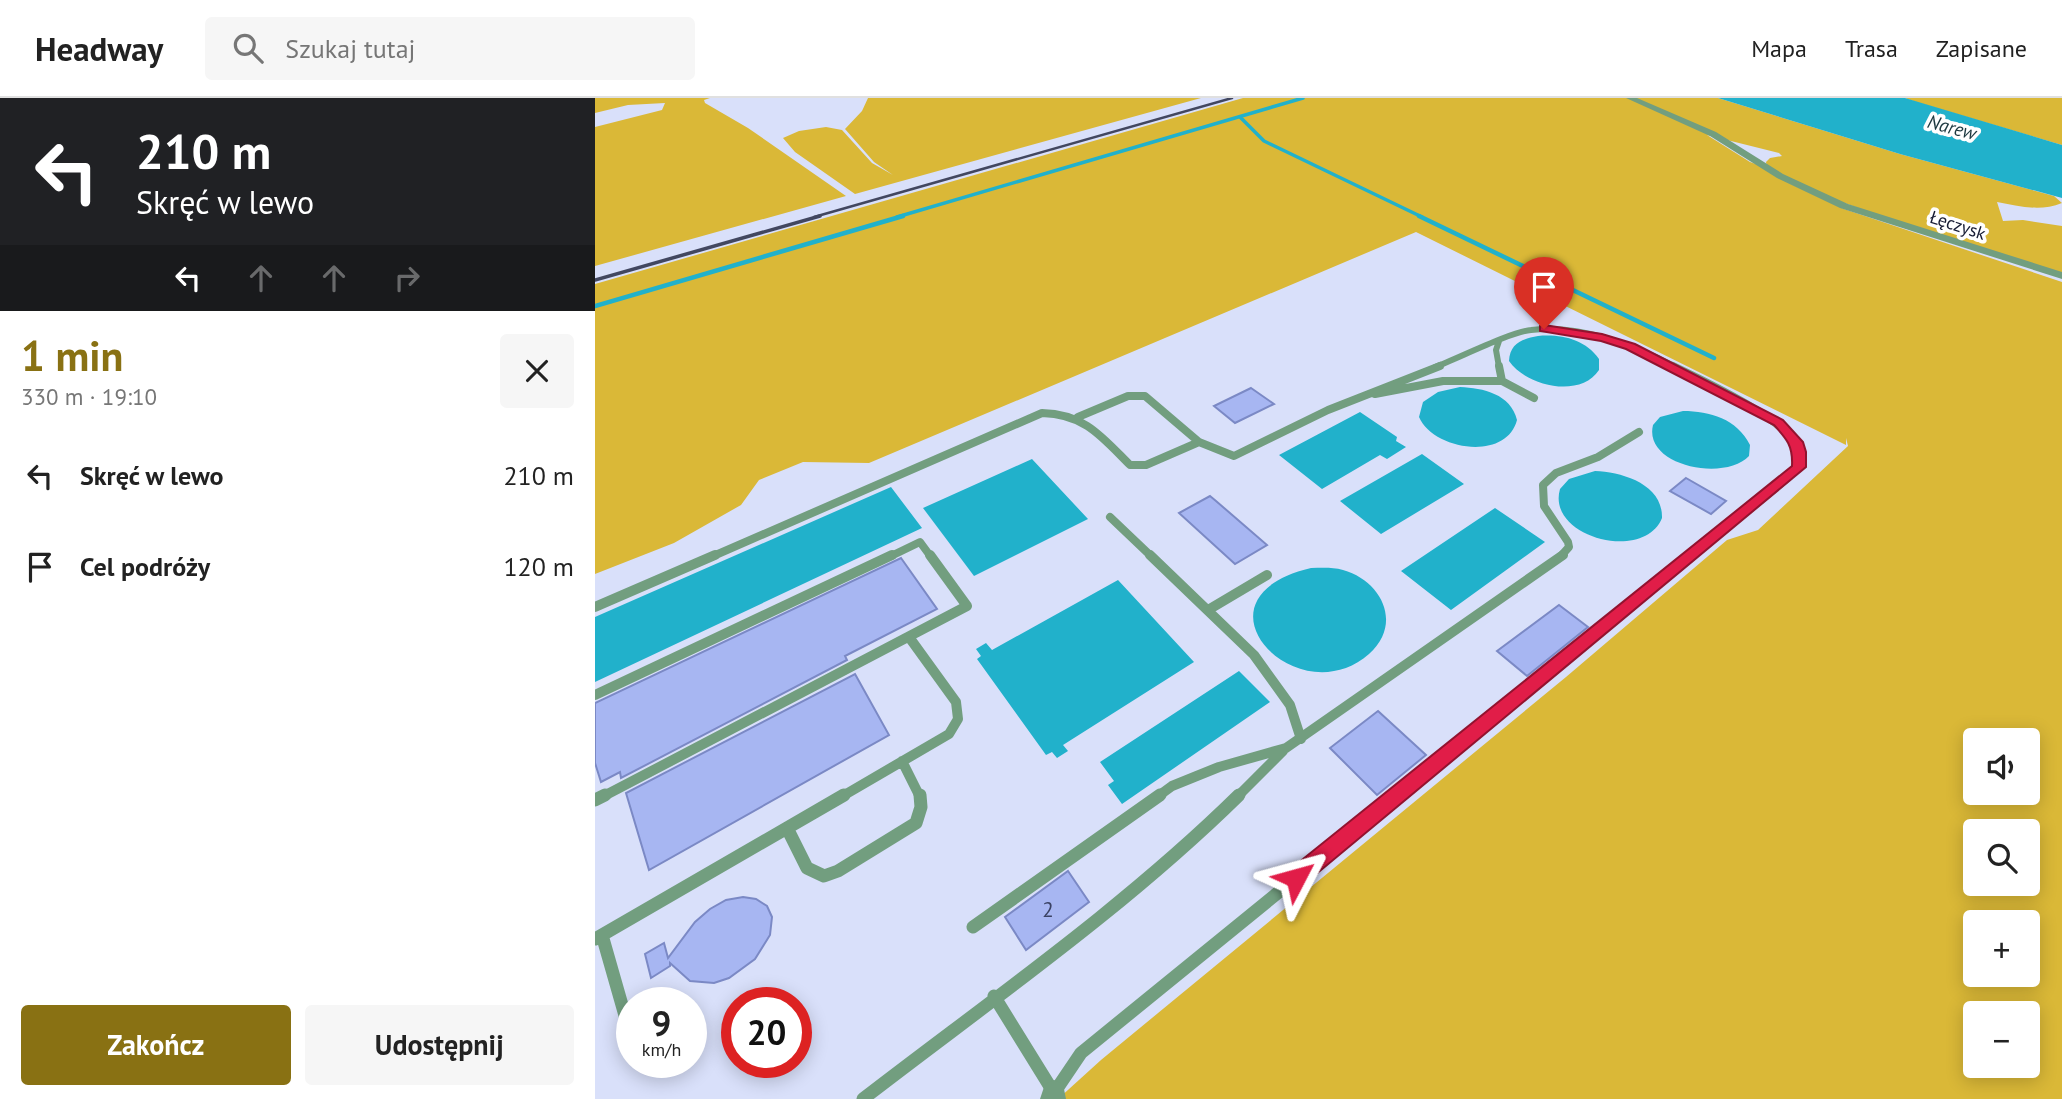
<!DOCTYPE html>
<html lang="pl">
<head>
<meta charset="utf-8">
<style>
  body { margin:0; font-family:"PT Sans",sans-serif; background:#f6f6f6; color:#222; height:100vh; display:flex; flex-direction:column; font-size:26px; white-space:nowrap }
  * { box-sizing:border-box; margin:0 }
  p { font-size:23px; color:#767676 }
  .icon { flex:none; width:38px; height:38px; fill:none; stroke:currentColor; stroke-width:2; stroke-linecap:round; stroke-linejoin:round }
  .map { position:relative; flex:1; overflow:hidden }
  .details { display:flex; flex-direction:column; background:#fff; width:595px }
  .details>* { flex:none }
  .guide { background:#202124; color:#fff; overflow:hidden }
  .tools { position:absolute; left:1368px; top:630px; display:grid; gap:14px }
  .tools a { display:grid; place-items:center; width:77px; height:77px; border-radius:7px; background:#fff; box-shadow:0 4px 18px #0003; font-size:35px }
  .speed { position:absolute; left:21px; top:889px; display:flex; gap:14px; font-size:35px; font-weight:700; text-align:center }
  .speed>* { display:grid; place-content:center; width:91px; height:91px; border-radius:50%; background:#fff; box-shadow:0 4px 18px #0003; line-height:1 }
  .speed small { font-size:18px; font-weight:400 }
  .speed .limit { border:10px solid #d22; background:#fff; color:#111 }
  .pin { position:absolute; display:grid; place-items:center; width:60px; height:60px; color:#fff; margin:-72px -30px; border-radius:50% 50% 50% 0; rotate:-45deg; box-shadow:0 0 7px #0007 }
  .pin .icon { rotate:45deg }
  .me { position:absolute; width:77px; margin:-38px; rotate:51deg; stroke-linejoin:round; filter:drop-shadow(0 0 5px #0008) }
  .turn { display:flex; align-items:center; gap:24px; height:147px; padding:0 21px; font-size:32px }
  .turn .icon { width:91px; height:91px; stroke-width:2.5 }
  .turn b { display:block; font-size:49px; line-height:60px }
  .lanes { display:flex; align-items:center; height:66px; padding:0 21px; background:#0003; justify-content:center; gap:35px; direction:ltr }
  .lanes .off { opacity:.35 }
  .round { display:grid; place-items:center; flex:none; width:74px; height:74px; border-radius:7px; background:#f6f6f6 }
  .summary { display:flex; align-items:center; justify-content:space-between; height:119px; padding:0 21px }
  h1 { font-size:42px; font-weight:800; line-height:52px; color:#897113 }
  .cta { display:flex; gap:14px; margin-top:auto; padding:14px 21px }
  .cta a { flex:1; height:80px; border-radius:7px; background:#897113; color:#fff; font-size:28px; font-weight:800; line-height:80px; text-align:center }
  .cta a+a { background:#f6f6f6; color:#222 }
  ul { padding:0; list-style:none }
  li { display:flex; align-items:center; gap:21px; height:91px; padding:0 21px }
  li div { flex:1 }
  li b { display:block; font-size:26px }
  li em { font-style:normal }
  header { display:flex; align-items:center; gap:42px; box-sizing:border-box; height:98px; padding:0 35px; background:#fff; border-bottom:2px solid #e0e0e0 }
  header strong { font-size:33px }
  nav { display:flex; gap:38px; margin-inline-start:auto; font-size:24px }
  .search { width:490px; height:63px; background:#f6f6f6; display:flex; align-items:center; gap:18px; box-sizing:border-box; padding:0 24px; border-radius:7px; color:#767676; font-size:26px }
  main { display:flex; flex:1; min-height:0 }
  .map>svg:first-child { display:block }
</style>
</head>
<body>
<header>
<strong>Headway</strong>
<div class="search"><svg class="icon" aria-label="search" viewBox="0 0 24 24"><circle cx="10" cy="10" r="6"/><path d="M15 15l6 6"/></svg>Szukaj tutaj</div>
<nav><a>Mapa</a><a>Trasa</a><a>Zapisane</a></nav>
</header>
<main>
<section class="details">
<div class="guide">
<div class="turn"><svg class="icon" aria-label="left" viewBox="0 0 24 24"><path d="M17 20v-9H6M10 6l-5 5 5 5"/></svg><div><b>210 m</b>Skręć w lewo</div></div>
<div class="lanes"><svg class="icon" aria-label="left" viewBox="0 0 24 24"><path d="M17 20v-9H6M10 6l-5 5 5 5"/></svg><svg class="icon off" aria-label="ahead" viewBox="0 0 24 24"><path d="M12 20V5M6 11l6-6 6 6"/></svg><svg class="icon off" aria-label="ahead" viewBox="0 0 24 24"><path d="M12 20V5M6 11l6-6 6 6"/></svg><svg class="icon off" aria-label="right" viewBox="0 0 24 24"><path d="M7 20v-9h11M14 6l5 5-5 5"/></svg></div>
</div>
<div class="summary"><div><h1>1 min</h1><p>330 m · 19:10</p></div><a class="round"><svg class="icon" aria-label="close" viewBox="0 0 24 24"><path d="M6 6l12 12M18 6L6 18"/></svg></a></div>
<ul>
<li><svg class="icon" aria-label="left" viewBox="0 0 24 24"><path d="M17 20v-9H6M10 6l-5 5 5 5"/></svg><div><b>Skręć w lewo</b></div><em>210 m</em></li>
<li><svg class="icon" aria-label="arrive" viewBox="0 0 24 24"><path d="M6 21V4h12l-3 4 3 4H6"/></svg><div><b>Cel podróży</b></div><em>120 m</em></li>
</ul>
<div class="cta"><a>Zakończ</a><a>Udostępnij</a></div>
</section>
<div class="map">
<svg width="1467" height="1001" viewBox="0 0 1467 1001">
  <rect width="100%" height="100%" fill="#d9e0fa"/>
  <path fill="#dab837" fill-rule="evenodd" d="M0 0H115L109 2 110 5 153 30 251 98 0 168V29L67 12 70 5 33 7 0 15Z
    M273 0H606L260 96 200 54 188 40 204 33 231 29 247 32 277 65 298 77 279 64 250 31 267 13Z
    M648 0H1123L1305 56 1459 98 1467 105C1445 114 1423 108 1402 104L1408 123 1428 122 1467 128V175L1269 112 1194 85 1249 111 1467 184V1001H463L506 962 971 579 1132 442 1163 432 1253 348 1251 340V347L821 134 274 365 208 364 164 382 146 407 79 445 0 476V186ZM1112 37 1184 55 1187 58 1175 60 1171 64 1172 70 1155 64ZM1381 642H1433V695H1381ZM1381 733H1433V786H1381ZM1381 824H1433V877H1381ZM1381 915H1433V968H1381Z
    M1310 0H1467V47L1321 4Z"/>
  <path fill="#21b1cb" d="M1123 0H1310L1467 47V100L1305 56Z
    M943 238C966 236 990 241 1004 261V272C985 301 931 288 914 263 915 245 927 241 943 238Z
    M865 289C888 290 916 296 922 322 911 364 838 352 824 319L828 304 843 294Z
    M1088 313C1115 313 1142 321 1155 347L1154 358C1130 384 1048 368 1058 327L1065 319Z
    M765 314 802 339 801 343 811 349 792 361 785 357 727 391 684 357Z
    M827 356 869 386 786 436 745 403Z
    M437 361 493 421 379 478 328 410Z
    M1000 373C1027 374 1068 386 1067 420 1049 465 951 439 965 391L974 381Z
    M296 389 327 430 0 584V519Z
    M900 410 950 444 856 512 806 473Z
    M716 470C727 470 737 469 748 472 787 483 808 526 774 556 702 619 588 500 716 470Z
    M523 482 599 564 468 647 473 653 462 660 457 654 451 657 382 561 386 558 381 551 391 545 397 552Z
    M644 573 675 604 527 706 513 687 519 683 505 664Z"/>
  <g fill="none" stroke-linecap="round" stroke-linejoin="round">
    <path stroke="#21b1cb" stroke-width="3.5" d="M645 19 669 43 827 119
      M302 119 708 0"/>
    <path stroke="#21b1cb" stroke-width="4.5" d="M824 118 1119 260
      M0 208 308 118"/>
  </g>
  <path fill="#a7b6f2" stroke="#7b89c5" stroke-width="2" d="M656 290 679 306 640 325 619 308Z
    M1091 380 1131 403 1116 416 1075 393Z
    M615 398 621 403 672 447 640 466 584 415Z
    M306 460 342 511 250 558 252 562 26 680 25 674 6 684 0 665V605Z
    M964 507 993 529 932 578 902 553Z
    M260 576 294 637 54 772 31 695Z
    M783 613 831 657 782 697 735 650Z
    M473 773 494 804 431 852 410 819Z
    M148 799 161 801 172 808 177 819 175 837 160 861 134 880 119 885 95 883 75 865V868L56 880 50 856 69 845 73 860 100 824 115 811 131 802Z"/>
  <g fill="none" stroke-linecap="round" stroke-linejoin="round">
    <path stroke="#729e7f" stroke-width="6" d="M904 243 901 252 904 269
      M840 269C864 260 915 234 936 232 986 226 1038 247 1081 269"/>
    <path stroke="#729e7f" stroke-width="8" d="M904 268 907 283 939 300
      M1078 268C1105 281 1195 323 1203 350 1207 361 1201 370 1194 379L1096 459
      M780 296 848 283H907
      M483 319 533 298H550L604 344
      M515 419 557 459
      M116 459 447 315C490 316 507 339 535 367H551L604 344 639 358 733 312 845 268
      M294 459 325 444 336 459
      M965 459 974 449 973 444 949 408 948 387 961 375 1003 359 1044 334"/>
    <path stroke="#729e7f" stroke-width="10" d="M555 457 659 557 695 607 706 641
      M0 509 120 457
      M613 512 672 477
      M0 597 297 457
      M307 663 325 699
      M7 699 372 508 335 457
      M246 699 354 636 363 621 361 604 314 539
      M562 699 577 688 624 669 691 650 968 457
      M642 699 688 653
      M801 699 1098 457"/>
    <path stroke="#729e7f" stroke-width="13" d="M0 702 10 697
      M192 730 212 770 229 778 243 773 321 725 326 709 325 697
      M378 829 565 697
      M7 837 37 942
      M0 841 249 697
      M399 898 459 995 486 955 803 697
      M268 1001C395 903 529 810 644 697"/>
    <path fill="#729e7f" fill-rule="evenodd" d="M1031 0H1042L1121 34 1188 76 1253 106 1467 174V181L1245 110 1182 80 1115 38Z
      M459 982 468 986 471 1001H445L450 986Z"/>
    <path stroke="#424760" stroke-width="2.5" d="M219 119 637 0"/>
    <path stroke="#424760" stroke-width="3.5" d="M0 182 225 118"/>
  </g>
  <path fill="#e11d48" stroke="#92132f" stroke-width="2" d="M949 227 1007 236 1040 246 1188 322 1208 344 1211 354V369L708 787 701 790 693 787 690 780 693 773 1197 368C1198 348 1192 341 1179 327L1031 251 1006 243 945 233V228Z"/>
  <g text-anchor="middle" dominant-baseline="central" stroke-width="7" stroke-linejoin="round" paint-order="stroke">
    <g font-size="18" fill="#171c34" stroke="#fff">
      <text transform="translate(1363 127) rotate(18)">Łęczysk</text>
    </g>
    <g font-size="19" font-style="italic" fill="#1d383f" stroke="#fff">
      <text transform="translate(1357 29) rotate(15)">Narew</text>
    </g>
    <g font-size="21" fill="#3b4264">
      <text x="453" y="811">2</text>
    </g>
  </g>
</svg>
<div class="tools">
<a><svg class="icon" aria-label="sound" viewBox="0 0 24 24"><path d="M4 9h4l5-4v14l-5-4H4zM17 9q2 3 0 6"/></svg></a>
<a><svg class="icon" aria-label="search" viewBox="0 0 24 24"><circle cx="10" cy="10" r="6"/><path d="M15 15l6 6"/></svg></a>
<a>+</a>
<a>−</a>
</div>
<div class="speed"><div>9<small>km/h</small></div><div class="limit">20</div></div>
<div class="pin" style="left:949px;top:231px;background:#d93025"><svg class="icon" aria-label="arrive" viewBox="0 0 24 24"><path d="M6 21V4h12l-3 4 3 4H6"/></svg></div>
<svg class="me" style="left:701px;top:780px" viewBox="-20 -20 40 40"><path d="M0-17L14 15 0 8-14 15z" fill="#e11d48" stroke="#fff" stroke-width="4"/></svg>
</div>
</main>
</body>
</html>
